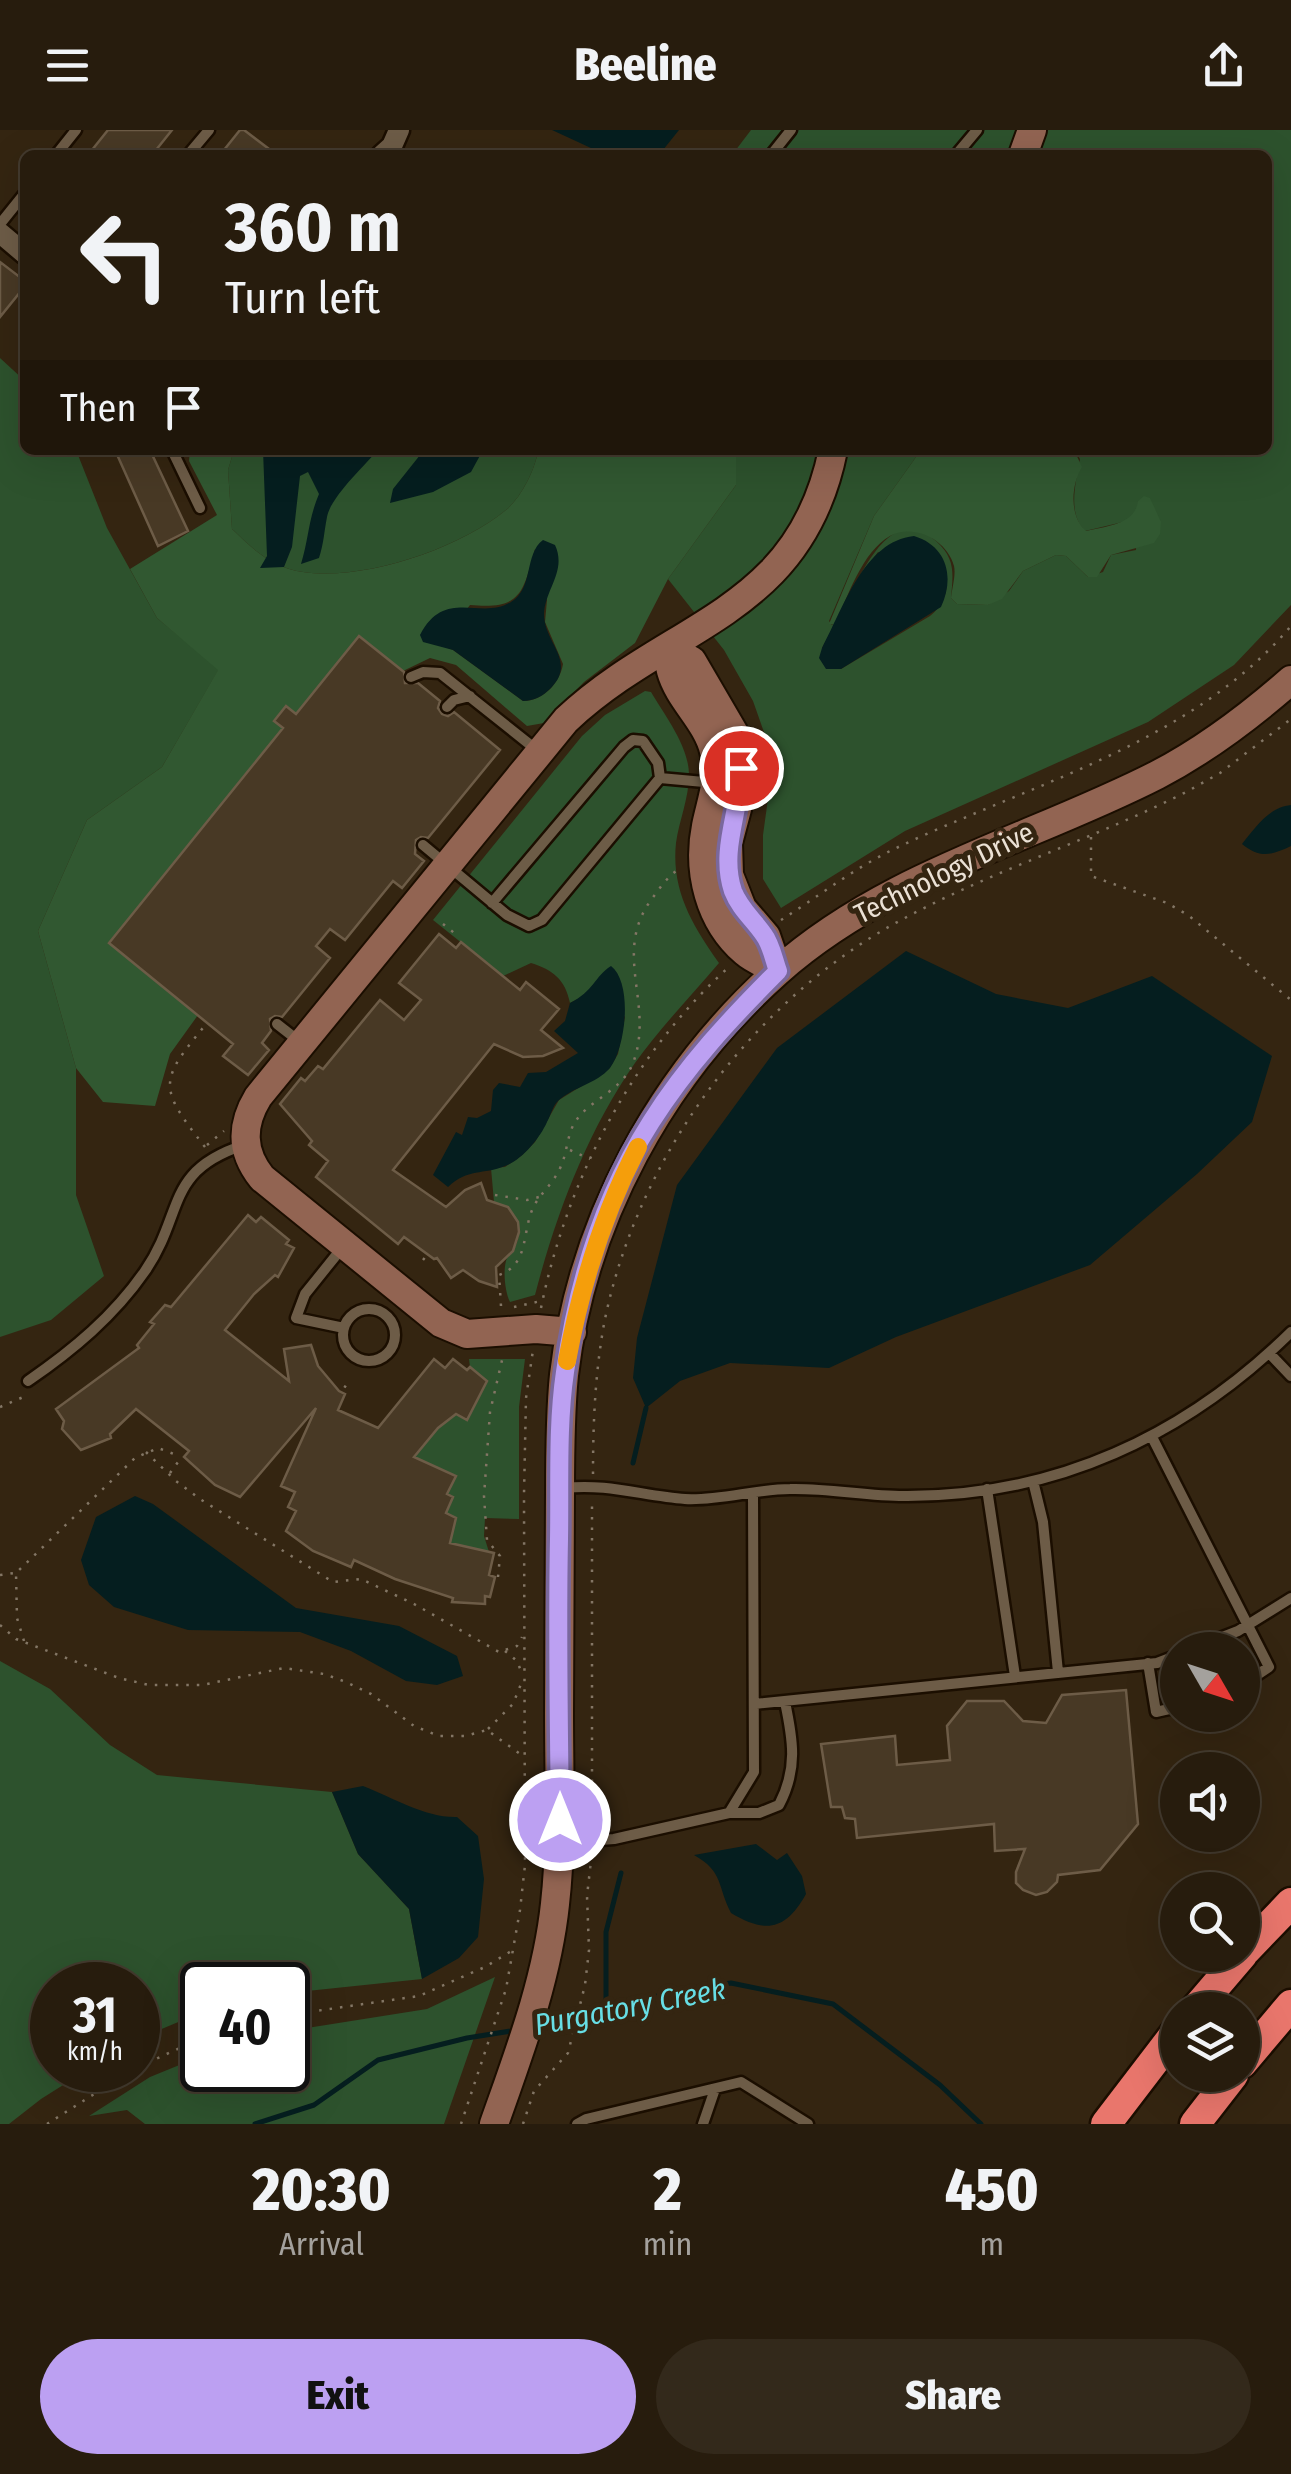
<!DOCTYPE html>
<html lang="en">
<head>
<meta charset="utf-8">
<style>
  body { margin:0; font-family:"Fira Sans Condensed",sans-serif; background:#33291b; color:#f1f3f6; height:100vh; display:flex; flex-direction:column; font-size:38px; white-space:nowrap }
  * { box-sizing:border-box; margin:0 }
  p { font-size:32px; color:#a4a19d }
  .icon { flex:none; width:55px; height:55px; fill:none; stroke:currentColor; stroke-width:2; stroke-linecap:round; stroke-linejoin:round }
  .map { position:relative; height:1994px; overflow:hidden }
  .drawer { display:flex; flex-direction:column; background:#271c0d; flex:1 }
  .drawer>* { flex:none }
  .guide { position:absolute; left:20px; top:20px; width:1252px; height:305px; border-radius:15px; box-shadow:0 10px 40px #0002,0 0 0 2px #433a2e; background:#271c0d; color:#f1f3f6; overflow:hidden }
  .needle { width:65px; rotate:129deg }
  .tools { position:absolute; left:1160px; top:1502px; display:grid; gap:20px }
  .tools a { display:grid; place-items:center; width:100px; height:100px; border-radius:50%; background:#271c0d; box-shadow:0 10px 40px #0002,0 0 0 2px #433a2e; font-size:50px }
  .speed { position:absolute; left:30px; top:1832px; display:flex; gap:20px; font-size:50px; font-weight:700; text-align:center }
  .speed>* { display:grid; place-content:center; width:130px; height:130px; border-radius:50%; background:#271c0d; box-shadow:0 10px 40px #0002,0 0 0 2px #433a2e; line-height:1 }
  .speed small { font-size:25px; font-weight:400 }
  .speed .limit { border:5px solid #111; border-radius:15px; background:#fff; color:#111 }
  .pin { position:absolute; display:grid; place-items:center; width:85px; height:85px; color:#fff; margin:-42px; border:5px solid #fff; border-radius:50%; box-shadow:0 2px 10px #0007 }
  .me { position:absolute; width:110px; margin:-55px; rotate:0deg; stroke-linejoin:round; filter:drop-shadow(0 0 8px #0008) }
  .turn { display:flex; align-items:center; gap:35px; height:210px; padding:0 40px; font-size:45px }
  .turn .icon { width:130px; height:130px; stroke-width:2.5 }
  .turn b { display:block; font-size:70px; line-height:85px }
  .then { display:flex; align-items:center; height:95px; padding:0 40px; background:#0003; gap:20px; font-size:38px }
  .eta { display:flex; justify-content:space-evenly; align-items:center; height:170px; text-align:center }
  .eta b { font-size:60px; font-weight:800; line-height:70px }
  .primary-button { display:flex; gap:20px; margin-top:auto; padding:20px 40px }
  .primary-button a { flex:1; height:115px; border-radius:60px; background:#bca0f2; color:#111; font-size:40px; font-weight:800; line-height:115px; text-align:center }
  .primary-button a+a { background:#33291b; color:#f1f3f6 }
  header { display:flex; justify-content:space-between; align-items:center; height:130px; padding:0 40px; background:#271c0d; font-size:45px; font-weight:800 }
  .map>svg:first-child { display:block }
</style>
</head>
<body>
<header><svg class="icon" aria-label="menu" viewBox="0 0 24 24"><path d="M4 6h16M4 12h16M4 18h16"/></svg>Beeline<svg class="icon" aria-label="share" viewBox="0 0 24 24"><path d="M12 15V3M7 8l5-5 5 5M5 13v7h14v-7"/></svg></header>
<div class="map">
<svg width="1291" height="1994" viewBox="0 0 1291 1994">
  <rect width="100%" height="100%" fill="#342511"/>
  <path fill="#2d522d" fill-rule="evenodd" d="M751 0H1291V475L1234 535 1148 592 905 701 781 778 763 749V705L770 654 766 608 753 571 724 520 668 449 736 355V320H921L874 386 829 491 832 495C854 470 882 364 936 411 956 429 953 444 951 468L957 474 988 475 1009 461 1023 441 1056 425 1066 426 1088 447 1103 442 1111 425 1136 420 1137 381 1127 391 1085 401C1067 383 1076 352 1080 329L1074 320H1268V25H732ZM878 422 947 455C945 469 941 477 930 486L841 539 822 518 866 438Z
    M0 228 25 251V320H76L107 398 157 488 219 539 162 637 87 690 38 801 76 938V1065L104 1146 51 1190 0 1207Z
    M234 320H538C536 338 521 368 506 380 458 419 364 451 303 442 271 437 254 420 232 399L228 340Z
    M645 561 651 562C665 586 689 616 689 645 689 668 679 691 676 713 671 761 693 796 719 833 691 866 660 898 635 933 587 1002 556 1084 535 1165L510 1172C505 1162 503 1142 506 1131 507 1126 513 1122 515 1117 525 1098 515 1077 494 1072L491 1038 505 1037 521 1026 535 1012 559 970 609 939 618 924 625 887 595 855 589 863 570 873C565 849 553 840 531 833L503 846 433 790 582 606 605 585Z
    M469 1229H525L519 1277V1389L485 1388 484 1406 489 1422 450 1413 456 1388 446 1383 453 1368 447 1364 455 1346 414 1327 438 1298 456 1284 466 1289 487 1251 470 1237Z
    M0 1531 50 1559 110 1615 157 1645 332 1662 358 1724 409 1779 422 1849 288 1863V1855H202V1882L138 1909V1855H52V1940H87L41 1969 9 1994H0Z
    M495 1847 444 1994H145L127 1980 89 1986 150 1947 199 1927 202 1925V1940H288V1901L427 1879Z"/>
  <path fill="#315831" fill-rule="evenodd" d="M190 320H234L228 340 232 399C254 420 271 437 303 442 365 451 458 419 506 380 521 368 536 338 538 320H736V355L668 449 635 513 584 552 544 593 527 596 456 535 430 528 403 541 359 506 296 584 286 576 274 591 283 598 198 885 170 924 155 976 103 972 76 938 38 801 87 690 162 637 218 540 157 488 130 439 217 385 189 331ZM535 419 547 470 545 492 563 534C560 553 543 571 523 571L453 520 440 515 470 475C522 480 523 462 535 419Z
    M921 320H1074L1082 337C1071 355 1069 386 1086 401 1106 396 1135 395 1138 371L1144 366 1150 368 1161 392 1160 404 1154 413 1111 425 1097 447H1088L1066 426 1056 425 1023 441 1002 469 988 475 957 474 951 468C952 458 956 445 954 436 947 410 914 393 890 406 862 422 848 466 835 494H829L874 386Z"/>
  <path fill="#051e1f" d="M552 0H679L659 25H606Z
    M263 320H378C365 335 330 368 327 387 324 402 324 412 319 428L301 434C309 408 308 390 319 364L308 342 300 346 292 417 284 437 260 438 267 426Z
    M424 320H483L471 342 433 362 390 373 393 359Z
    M914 406C947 416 955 447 941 477L841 539H826L819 528 822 518C843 479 864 411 914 406Z
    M543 410 555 415C567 441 545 459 544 484 544 513 577 531 551 558 543 566 534 571 523 571L453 520 423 512 420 505C445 457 481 491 511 472 534 458 524 424 543 410Z
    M1291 675V716C1272 725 1260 729 1242 714 1255 698 1269 677 1291 675Z
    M906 821 996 864 1068 878 1152 846 1272 926 1252 992 1197 1044 1090 1135 896 1207 829 1238 730 1233 680 1251 646 1278 633 1248 637 1208 677 1055 777 918Z
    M611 836C633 853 626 917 610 938 596 954 573 957 558 971 552 977 551 985 547 992 540 1008 522 1030 505 1036 483 1045 468 1038 448 1057L433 1045 456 1002 462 1005 468 987 477 988 491 981 493 960 499 953 520 957 528 943 546 942 578 923 554 901 565 891 570 873C594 861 594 847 611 836Z
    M135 1366 153 1374 296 1478 399 1496 457 1526 463 1546 437 1555 406 1551 351 1521 300 1502 188 1500 114 1477 89 1455 81 1430 96 1387Z
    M363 1656C394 1668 426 1688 457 1687L478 1706 484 1749 478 1807 459 1828 422 1849 409 1779 358 1724 332 1662Z
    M756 1714 777 1730 787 1723 802 1746 806 1764C786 1800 766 1804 731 1783 717 1756 724 1742 694 1725Z"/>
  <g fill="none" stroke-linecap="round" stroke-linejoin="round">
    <path stroke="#051e1f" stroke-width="5" d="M633 1333 646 1278
      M606 1885V1802L621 1743
      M538 1896 606 1885 668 1862 731 1853 833 1874 940 1955 981 1994
      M255 1994 314 1975 378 1930 467 1908 517 1900"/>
  </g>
  <path fill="#483925" stroke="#6d5c47" stroke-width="2.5" d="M108 0H172L152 25H88Z
    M240 0H244L277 25H220Z
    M0 132 25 151V156L0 187Z
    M115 320H150L188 401 158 416Z
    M359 506 404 542 405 553H418L440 571 438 578 442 584 448 586 454 582 500 620 428 708 421 707 416 710 415 724 424 731 402 758 393 751 345 810 330 799 316 816 330 828 282 887 275 886 270 889 271 901 262 913 269 920 248 945 223 926 233 914 109 813 283 598 274 591 286 576 296 584Z
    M439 804 456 818 461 812 520 860 526 852 559 879 541 900 563 918 543 926 523 927 494 914 393 1040 446 1077 465 1060 481 1053 487 1070 508 1077 518 1092 519 1102 513 1121 496 1137 497 1157 479 1151 463 1140 451 1148 437 1128 434 1129 404 1107 398 1114 316 1047 328 1031 309 1015 312 1011 280 974 301 948 305 951 318 936 323 939 380 870 404 890 421 870 399 853Z
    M248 1085 256 1092 261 1087 289 1110 286 1114 294 1118 278 1147 275 1145 254 1164 225 1200 289 1251 284 1219 311 1215 318 1236 339 1261 345 1264 338 1280 378 1298 434 1229 445 1238 453 1229 467 1240 470 1237 487 1251 467 1290 456 1284 438 1298 414 1327 456 1346 447 1364 453 1367 446 1383 456 1388 450 1413 494 1423 489 1445 495 1447 490 1467 485 1466V1474L452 1472 453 1468 395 1449 354 1430 351 1437 313 1421 286 1401 296 1381 288 1377 295 1362 281 1356 316 1278 240 1367 215 1355 184 1327 189 1321 136 1279 110 1304 111 1308 81 1320 62 1299 64 1291 56 1279 139 1218 137 1215 154 1194 150 1192 158 1183 165 1175 171 1177Z
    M1126 1560 1138 1694 1100 1740 1058 1745 1057 1752 1047 1762 1036 1765 1023 1760 1016 1753V1742L1025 1719 995 1721 994 1694 857 1708 855 1689 845 1688 842 1677H831L821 1614 895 1606 897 1635 950 1630 947 1596 967 1571H1004L1023 1591 1046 1593 1062 1565Z"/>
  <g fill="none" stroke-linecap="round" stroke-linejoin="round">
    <g stroke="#1b0e00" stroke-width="15">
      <path id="lane" d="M56 25 76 0
        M188 25 209 0
        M771 25 791 0
        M956 25 977 0
        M0 94 25 63
        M172 320 200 378
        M411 547 423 542 440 543 538 621
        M447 577 454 570 470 566
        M423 715 507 785 529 796 542 790 660 648 715 653
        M492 773 624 617 633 610 643 611 658 633 660 648
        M277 894 300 912
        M342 1118 305 1164 296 1188 344 1198
        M343 1205a26 26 0 1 1 52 0a26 26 0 1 1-52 0Z
        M1269 1223 1291 1246
        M28 1251C73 1220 114 1186 145 1141 185 1083 164 1041 244 1015
        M1152 1307 1269 1537 1242 1555
        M1033 1351 1043 1392 1058 1542
        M565 1358C606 1353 644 1366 685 1369 720 1371 755 1359 790 1359 828 1358 866 1366 904 1366 1055 1367 1185 1306 1291 1202
        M987 1359 1015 1546
        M1189 1520 1238 1501 1291 1468
        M1148 1533 1156 1582 1178 1577
        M754 1574 1157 1533 1178 1525
        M729 1683H759L779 1675C798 1639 793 1610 785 1572
        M560 1713 614 1709 729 1683 754 1642 753 1363
        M577 1994 586 1989 741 1952 808 1994
        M703 1994 715 1959"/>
    </g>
    <g stroke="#1b0e00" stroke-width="25">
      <path id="street" d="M382 25 392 16 399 0
        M0 103 25 124"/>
    </g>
    <g stroke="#1b0e00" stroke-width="32">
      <path id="secondary" d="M1023 25 1032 0
        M669 518C670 525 669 534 671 541 679 570 707 591 714 621 721 648 711 671 706 696 697 741 709 791 745 822 754 830 768 835 778 841
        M669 518 692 531 734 603 741 638V664L728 713 729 745 742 778 766 806 778 841
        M572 1202 536 1199 467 1204 441 1193 262 1048C241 1022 241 995 258 967L566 590C670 492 800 485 833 320
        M494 1994C519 1923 547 1850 555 1774 562 1711 559 1647 559 1583 559 1510 559 1437 560 1363 560 1324 560 1284 564 1245 582 1090 662 945 777 842 887 744 1030 710 1157 645 1205 620 1250 586 1291 550"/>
    </g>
    <g stroke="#1b0e00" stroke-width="35">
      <path id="highway" d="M1242 1824 1291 1773
        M1195 1880 1242 1825
        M1242 1933 1291 1875
        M1106 1994 1178 1900
        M1195 1994 1233 1945"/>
    </g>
    <path stroke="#837665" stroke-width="2.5" stroke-dasharray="2.5 8" stroke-linecap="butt" d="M1091 707V746L1167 773 1188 785 1291 870
      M781 790C816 768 852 740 890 721 1026 655 1190 615 1291 496
      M443 794 458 806
      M207 1015 224 1001
      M205 1017C157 956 159 951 207 893
      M570 1020 590 1029
      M495 1065 527 1070 539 1067
      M423 1130 427 1125
      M501 1176 499 1145C531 1134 521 1098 535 1074 543 1061 555 1051 561 1036 567 1023 567 1005 575 992 590 969 622 961 633 933 655 875 612 824 651 770 660 758 668 745 682 737
      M514 1177 541 1171
      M541 1178C567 1050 632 924 730 836
      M344 1256 349 1259
      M0 1277 28 1265
      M146 1322 176 1351 200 1369 333 1452 361 1449 414 1474 499 1522 517 1516 522 1507
      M170 1343 181 1328
      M593 1344C593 1294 595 1244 604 1194 636 1031 748 876 892 795 987 742 1092 710 1188 661L1220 643 1291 589
      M0 1445 15 1443
      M498 1447 500 1426 487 1410 484 1366 490 1282 503 1226
      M0 1495 16 1509 119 1548 149 1555H202L284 1538 324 1544 346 1552 371 1564 414 1596 439 1606H465L487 1600 523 1626
      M24 1511 17 1488 16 1443 135 1328 158 1318 179 1326
      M505 1521 517 1531 521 1541
      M488 1599 513 1574 521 1554
      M592 1694V1372
      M288 1885 419 1866 485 1837 513 1820
      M138 1937 202 1908
      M47 1994 132 1940
      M461 1994 506 1859 520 1780 525 1735 524 1365 526 1268 533 1220
      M523 1994 534 1961 568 1923 585 1855 589 1820 587 1766 592 1722"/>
    <use href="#lane" stroke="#6d5c47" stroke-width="10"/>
    <use href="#street" stroke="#6d5c47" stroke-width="20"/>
    <use href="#secondary" stroke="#926452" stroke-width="28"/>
    <use href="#highway" stroke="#e9766c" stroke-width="30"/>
  </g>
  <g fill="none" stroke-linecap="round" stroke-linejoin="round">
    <g stroke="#7a689d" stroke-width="25">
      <path id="route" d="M560 1690C559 1597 557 1503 559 1409 560 1354 557 1296 565 1242 577 1155 604 1066 651 992 687 935 731 888 778 841 774 830 771 814 764 805 753 789 740 779 733 761 719 720 741 679 741 638"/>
    </g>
    <use href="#route" stroke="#bca0f2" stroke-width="18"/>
    <path stroke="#f59e0b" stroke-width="18" d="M567 1231C581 1155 602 1086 638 1017"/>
  </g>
  <g text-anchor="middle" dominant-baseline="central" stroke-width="10" stroke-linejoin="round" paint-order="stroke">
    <g font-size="28" fill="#ebe1d5" stroke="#342511">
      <text transform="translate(944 743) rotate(-26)">Technology Drive</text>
    </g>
    <g font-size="30" font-style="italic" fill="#67dee5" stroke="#342511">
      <text transform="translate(630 1877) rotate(-11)">Purgatory Creek</text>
    </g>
  </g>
</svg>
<div class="tools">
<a><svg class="needle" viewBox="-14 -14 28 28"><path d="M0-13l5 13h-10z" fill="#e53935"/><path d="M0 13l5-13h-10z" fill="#a4a19d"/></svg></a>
<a><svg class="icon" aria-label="sound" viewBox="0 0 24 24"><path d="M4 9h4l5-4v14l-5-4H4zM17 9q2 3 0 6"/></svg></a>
<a><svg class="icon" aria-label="search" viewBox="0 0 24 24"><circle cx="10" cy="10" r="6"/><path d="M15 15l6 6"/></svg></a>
<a><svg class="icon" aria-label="layers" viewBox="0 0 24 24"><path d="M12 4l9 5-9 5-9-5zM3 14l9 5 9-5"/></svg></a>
</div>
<div class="speed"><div>31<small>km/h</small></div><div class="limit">40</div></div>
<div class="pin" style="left:741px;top:638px;background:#d93025"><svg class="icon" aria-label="arrive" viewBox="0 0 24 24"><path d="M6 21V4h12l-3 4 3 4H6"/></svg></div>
<svg class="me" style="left:560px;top:1690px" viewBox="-20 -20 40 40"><circle r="17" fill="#bca0f2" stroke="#fff" stroke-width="3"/><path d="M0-11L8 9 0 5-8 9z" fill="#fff"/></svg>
<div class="guide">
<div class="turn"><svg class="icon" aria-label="left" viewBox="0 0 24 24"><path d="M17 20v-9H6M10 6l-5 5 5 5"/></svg><div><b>360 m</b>Turn left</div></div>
<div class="then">Then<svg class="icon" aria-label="arrive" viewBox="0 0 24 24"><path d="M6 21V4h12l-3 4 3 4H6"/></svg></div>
</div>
</div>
<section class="drawer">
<div class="eta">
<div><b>20:30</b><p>Arrival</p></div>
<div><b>2</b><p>min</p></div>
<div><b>450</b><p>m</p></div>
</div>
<div class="primary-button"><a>Exit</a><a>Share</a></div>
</section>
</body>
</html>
